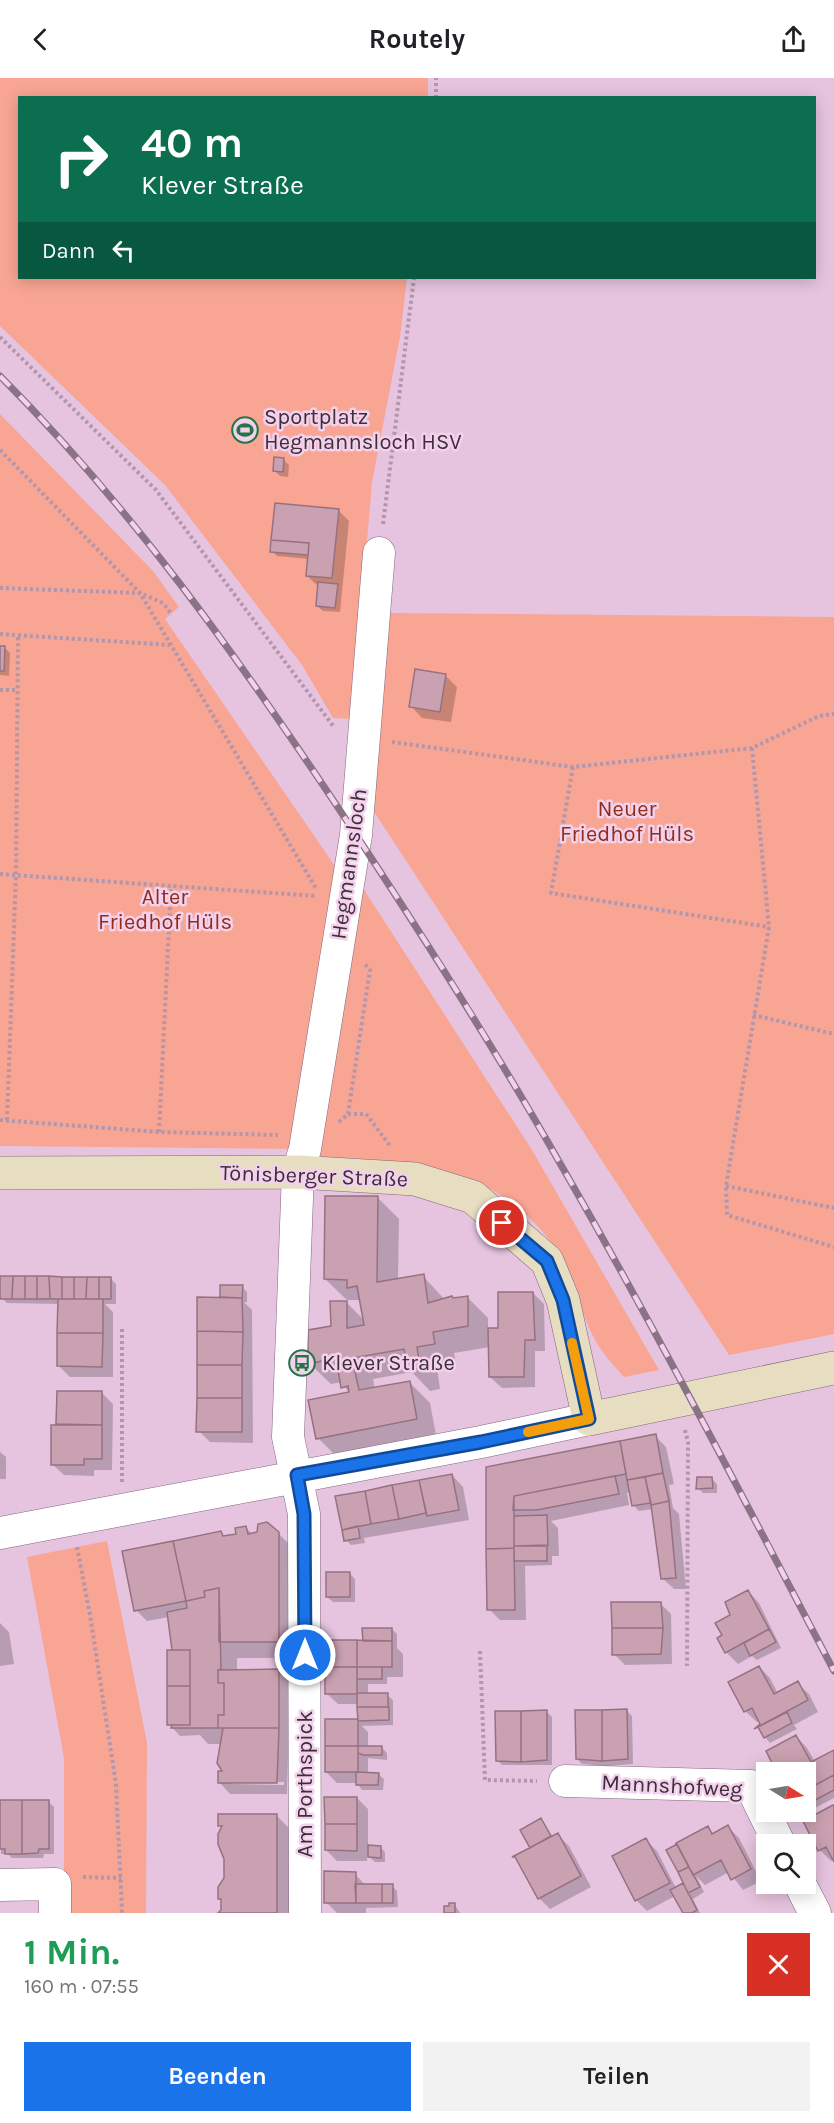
<!DOCTYPE html>
<html lang="de">
<head>
<meta charset="utf-8">
<style>
  body { margin:0; font-family:Karla,sans-serif; background:#f2f2f2; color:#202124; height:100vh; display:flex; flex-direction:column; font-size:22px; white-space:nowrap }
  * { box-sizing:border-box; margin:0 }
  p { font-size:20px; color:#757577 }
  .icon { flex:none; width:33px; height:33px; fill:none; stroke:currentColor; stroke-width:2; stroke-linecap:round; stroke-linejoin:round }
  .map { position:relative; height:1835px; overflow:hidden }
  .side { display:flex; flex-direction:column; background:#fff; flex:1 }
  .side>* { flex:none }
  .hud { position:absolute; left:18px; top:18px; width:798px; height:183px; border-radius:0px; box-shadow:0 3px 15px #0003; background:#0b6e4f; color:#fff; overflow:hidden }
  .needle { width:39px; rotate:101deg }
  .fabs { position:absolute; left:756px; top:1684px; display:grid; gap:12px }
  .fabs a { display:grid; place-items:center; width:60px; height:60px; border-radius:0px; background:#fff; box-shadow:0 3px 15px #0003; font-size:30px }
  .pin { position:absolute; display:grid; place-items:center; width:51px; height:51px; color:#fff; margin:-26px; border:3px solid #fff; border-radius:50%; box-shadow:0 2px 6px #0007 }
  .me { position:absolute; width:66px; margin:-33px; rotate:0deg; stroke-linejoin:round; filter:drop-shadow(0 0 4px #0008) }
  .turn { display:flex; align-items:center; gap:21px; height:126px; padding:0 24px; font-size:27px }
  .turn .icon { width:78px; height:78px; stroke-width:2.5 }
  .turn b { display:block; font-size:42px; line-height:51px }
  .then { display:flex; align-items:center; height:57px; padding:0 24px; background:#0003; gap:12px; font-size:22px }
  .round { display:grid; place-items:center; flex:none; width:63px; height:63px; border-radius:0px; background:#f2f2f2 }
  .head { display:flex; align-items:center; justify-content:space-between; height:102px; padding:0 24px }
  h1 { font-size:36px; font-weight:700; line-height:45px; color:#1e9e55 }
  .cta { display:flex; gap:12px; margin-top:auto; padding:12px 24px }
  .cta a { flex:1; height:69px; border-radius:0px; background:#1a73e8; color:#fff; font-size:24px; font-weight:700; line-height:69px; text-align:center }
  .cta a+a { background:#f2f2f2; color:#202124 }
  header { display:flex; justify-content:space-between; align-items:center; height:78px; padding:0 24px; background:#fff; font-size:27px; font-weight:700 }
  .map>svg:first-child { display:block }
</style>
</head>
<body>
<header><svg class="icon" aria-label="back" viewBox="0 0 24 24"><path d="M15 5l-7 7 7 7"/></svg>Routely<svg class="icon" aria-label="share" viewBox="0 0 24 24"><path d="M12 15V3M7 8l5-5 5 5M5 13v7h14v-7"/></svg></header>
<div class="map">
<svg width="834" height="1835" viewBox="0 0 834 1835">
  <rect width="100%" height="100%" fill="#e6c4df"/>
  <path fill="#f9a593" d="M0 0H428V20H20V200H407L400 259 372 404 352 641 333 640 302 587 165 407 0 248Z
    M0 336 153 493 179 529 165 541 337 791 296 1071 0 1068Z
    M387 535 834 539V1256L729 1277 367 723Z
    M359 804 532 1072 659 1292 624 1299C615 1289 605 1278 598 1267 579 1236 575 1197 553 1167 494 1086 410 1082 319 1079Z
    M107 1463 147 1665 146 1835H64V1680L27 1479Z"/>
  <path fill="#0003" fill-rule="evenodd" d="M284 382 289 387 288 399 280 398 275 393Z
    M338 432 349 443 340 534 323 533 317 528 319 509 307 498 309 481 277 478 272 473Z
    M0 570H5L10 575 9 598 0 597Z
    M445 597 457 609 451 644 422 640 411 628Z
    M378 1120 399 1141 398 1202 423 1198 445 1222 467 1219 488 1240V1252H500L533 1215 544 1226 545 1273H535V1309L502 1310 490 1299V1269L454 1275 456 1286 437 1290 440 1311 430 1313 412 1294 373 1301 375 1311 409 1304 430 1325 437 1362 339 1381 318 1360 349 1315 342 1304 331 1306 309 1285 346 1224 366 1244 362 1222H347L325 1201Z
    M111 1201 116 1206V1226H105L113 1234V1299H70L59 1288V1226L7 1225 2 1220Z
    M242 1209 247 1214V1224H244L252 1232 253 1365 210 1364 199 1353 224 1221 221 1219Z
    M58 1314 102 1315 113 1326 112 1392H94V1398L64 1397 52 1386Z
    M655 1358 666 1369 674 1406 669 1407 673 1430 679 1436 686 1511H674L662 1500 653 1431 639 1433 634 1428 631 1414 627 1415 629 1427 551 1443 558 1450 559 1478H552V1487L525 1488 526 1542H500L489 1531 487 1390Z
    M0 1374 6 1379V1401H0Z
    M452 1397 463 1409 469 1442 364 1460 365 1465 351 1467 346 1462 337 1419Z
    M712 1401 717 1406V1415H703L698 1410Z
    M246 1450 253 1457 278 1455 295 1472V1580H237V1593H279L290 1604 287 1716H230L219 1704 224 1695 223 1666H208L200 1657 180 1658 169 1646 173 1574 169 1539 147 1543 136 1532 221 1455 225 1459 238 1457ZM230 1703 284 1704V1707L233 1706Z
    M350 1496 355 1501V1524H333L327 1519Z
    M748 1513 759 1525 781 1570 757 1582 752 1578 738 1586 727 1575 719 1560 724 1558Z
    M660 1525 671 1536 672 1586 625 1587 614 1576Z
    M0 1545 9 1554 14 1586 0 1588Z
    M392 1551 397 1556V1570L403 1576V1599H387V1606H368V1617H387L393 1622V1647L362 1648 368 1654V1669H381L387 1675V1682L368 1680V1696H378L384 1701 383 1712H362L357 1705H337L326 1694 357 1642 359 1645V1626H338L326 1615 364 1564Z
    M759 1589 770 1600 778 1616 797 1605 809 1616 818 1634 794 1647 797 1651 770 1665 765 1659 760 1642 757 1644 745 1633Z
    M627 1633 632 1638 633 1686 608 1688 582 1686 577 1681Z
    M547 1634 552 1639V1687H502L497 1682Z
    M796 1658 807 1670 815 1684 834 1674V1720L807 1734 806 1695H779Z
    M357 1720 368 1731V1769H380L385 1774V1784H375L367 1777V1783H337L326 1772Z
    M0 1724H49L54 1729V1776H44L43 1780H12L8 1776H1Z
    M834 1729V1781L831 1783 820 1772Z
    M277 1738 298 1759V1835H221L222 1823 219 1820 225 1800 223 1750 220 1747Z
    M541 1742 553 1759 558 1757 569 1768 591 1809 550 1831 539 1820 532 1770Z
    M728 1749 739 1760 761 1803 743 1812 729 1794 705 1807 696 1798 704 1814 693 1821 700 1835H684L675 1818 647 1833 636 1822 646 1762 657 1773 676 1810 685 1805 708 1750 714 1756Z
    M355 1796 366 1808H392L397 1813 398 1829 366 1830V1835H337L326 1824Z
    M455 1827 460 1835H446Z"/>
  <path fill="#caa1b1" stroke="#977181" stroke-width="1.5" d="M274 379 284 380 283 394 273 393Z
    M275 425 339 431 332 500 306 498 309 465 271 462Z
    M271 462 309 465 308 477 270 474Z
    M318 504 338 506 335 530 316 528Z
    M0 568H5L4 593H0Z
    M415 591 446 596 440 634 409 629Z
    M325 1118H378L377 1204 424 1196 428 1225 452 1218 453 1220 468 1218V1248L433 1254 435 1266 417 1269 420 1290 408 1292 404 1271 352 1280 359 1312 410 1303 417 1341 316 1361 308 1322 349 1314 348 1308 341 1310 336 1280 308 1286V1252L331 1248 330 1223H347V1250L364 1247 357 1208 347 1210V1202L324 1201Z
    M0 1198H13L12 1221H0Z
    M13 1198H25V1221H12Z
    M25 1198H37V1221H25Z
    M37 1198H49L50 1221H37Z
    M49 1198 62 1199V1221H50Z
    M62 1199H74V1221H62Z
    M74 1199H87L86 1221H74Z
    M87 1199H99V1221H86Z
    M99 1199H111V1221H99Z
    M220 1207H243L242 1220 220 1219Z
    M498 1214H533L535 1262H525L524 1299H489L488 1250H498Z
    M197 1219 242 1220 243 1254 197 1253Z
    M58 1221H103V1255H57Z
    M197 1253 243 1254 242 1287H197Z
    M57 1255H103L102 1289 57 1288Z
    M197 1287H242V1320H197Z
    M57 1313H102V1347L56 1346Z
    M197 1320H242V1354H196Z
    M51 1347H102V1381H84V1387H51Z
    M656 1356 663 1395 627 1402 620 1363Z
    M620 1363 626 1396 514 1418V1470L486 1471V1389Z
    M663 1395 669 1423 651 1427 645 1399Z
    M452 1396 459 1432 427 1438 419 1402Z
    M615 1398 619 1416 537 1432H513L514 1418Z
    M645 1399 651 1425 632 1428 627 1402Z
    M697 1399H712L713 1410 696 1411Z
    M419 1402 426 1435 399 1441 392 1407Z
    M392 1407 399 1441 371 1446 365 1413Z
    M365 1413 371 1446 342 1452 335 1418Z
    M669 1423 676 1500 661 1501 651 1427Z
    M547 1437 548 1467 514 1468V1438Z
    M267 1444 279 1454V1564H219V1510L204 1513 205 1519 186 1523 173 1463 221 1453 223 1458 236 1456 235 1450 246 1448 248 1456 257 1454 258 1446Z
    M358 1448 360 1460 344 1463 342 1452Z
    M173 1463 186 1523 134 1533 122 1473Z
    M514 1468H547V1483H514Z
    M514 1470 515 1532H487L486 1471Z
    M326 1494H350V1519H326Z
    M219 1510 221 1591 218 1592V1605H224V1637H218V1650H171L172 1647H190V1572H172L167 1534 187 1530 186 1523 205 1519 204 1513Z
    M748 1512 769 1551 725 1575 717 1560 722 1557 715 1545 730 1537 725 1524Z
    M611 1524H661L663 1550H612Z
    M362 1550H392V1563H363Z
    M612 1550H663L661 1576 612 1577Z
    M769 1551 776 1564 750 1578 744 1565Z
    M325 1562H357V1589H325Z
    M357 1562 392 1563V1589H357Z
    M167 1572H190V1608H167Z
    M759 1588 774 1616 798 1603 808 1622 754 1651 760 1646 752 1630 744 1634 728 1604Z
    M325 1589H357V1616H325Z
    M357 1589H382V1601H357Z
    M279 1591V1650H218V1637H224V1605H218V1592Z
    M167 1608H190V1647H167Z
    M357 1615H388V1629H357Z
    M357 1629H389V1642L358 1643Z
    M627 1631 628 1681 602 1683V1632Z
    M547 1632V1682L521 1684V1633Z
    M575 1632H602V1683L576 1681Z
    M495 1633H521V1684L496 1683Z
    M787 1634 792 1645 764 1660 758 1649Z
    M325 1641H358V1668H325Z
    M223 1650H279L277 1705H218V1693H222L217 1685Z
    M796 1657 811 1684 834 1672V1697L806 1712V1695H777L766 1673Z
    M325 1668H358V1694H325Z
    M358 1668H382V1677H363L358 1675Z
    M356 1694 379 1695 378 1707H356Z
    M834 1697V1712L806 1727V1712Z
    M324 1719H357V1746H325Z
    M0 1722H22V1776H5V1771H0Z
    M22 1722H49V1771H39L38 1775 22 1776Z
    M833 1727 834 1728V1784L826 1769 818 1773 803 1743Z
    M218 1736H277V1835H218L221 1832V1821H218V1809L224 1800V1781L218 1766V1756L222 1748H218Z
    M541 1740 551 1758 530 1770 520 1752Z
    M325 1746H357V1773L325 1772Z
    M728 1747 751 1791 731 1802 721 1782 693 1797 676 1765 708 1748 712 1756Z
    M558 1755 581 1798 538 1821 515 1779H512Z
    M646 1760 670 1805 635 1823 612 1778Z
    M677 1766 689 1789 678 1794 666 1772Z
    M368 1767 381 1768V1780L368 1779Z
    M689 1789 700 1809 688 1815 678 1794Z
    M324 1793 356 1794V1825H324Z
    M683 1805 697 1832 692 1835H683L670 1812Z
    M355 1806H382V1825H356Z
    M382 1806H393V1825H382Z
    M449 1825H455V1835H444V1828H449Z"/>
  <g fill="none" stroke-linecap="round" stroke-linejoin="round">
    <g stroke="#83657e" stroke-width="33">
      <path id="street" d="M0 1455 481 1364 589 1341
        M565 1703 751 1708 780 1767
        M800 1806 815 1835
        M0 1807 55 1806V1835
        M305 1835 304 1436 288 1359 298 1094 305 1071 356 757 379 475"/>
    </g>
    <g stroke="#83657e" stroke-width="34">
      <path id="secondary" d="M0 1095 298 1094 415 1101 473 1119 547 1183 563 1222 589 1341 834 1290"/>
    </g>
    <path stroke="#b296ac" stroke-width="4" stroke-dasharray="3 3" stroke-linecap="butt" d="M436 20V0
      M0 259 156 412 334 649
      M0 372 140 515 317 812
      M383 446 414 200
      M0 510 140 515 163 525 172 537
      M0 556 170 567
      M0 612H17
      M392 664 573 689 752 670 819 638 834 636
      M752 670 769 849 726 1108 727 1137 834 1169
      M573 689 551 815 769 849
      M0 796 316 818
      M753 937 834 956
      M348 1036H366L391 1069
      M0 1042 159 1054 278 1057
      M7 1042 16 796 18 558
      M339 1044 348 1036 370 892 364 885
      M159 1054 171 808
      M726 1108 834 1130
      M685 1352 688 1364 687 1588
      M122 1404V1248
      M77 1469 90 1537 116 1706 122 1835
      M480 1573 485 1702 537 1703
      M83 1799 121 1800"/>
    <use href="#street" stroke="#fff" stroke-width="32"/>
    <use href="#secondary" stroke="#e7dec1" stroke-width="33"/>
    <g stroke="#8a7385" stroke-width="7">
      <path id="rail" d="M0 298C129 427 234 574 335 725 412 841 488 959 557 1080 654 1248 744 1421 834 1593"/>
    </g>
    <use href="#rail" stroke="#f3d1ec" stroke-width="4.5" stroke-dasharray="14" stroke-linecap="butt"/>
  </g>
  <g fill="none" stroke-linecap="round" stroke-linejoin="round">
    <g stroke="#114b97" stroke-width="15">
      <path id="route" d="M305 1577 304 1436 297 1397 481 1364 589 1341 563 1222 547 1183 502 1145"/>
    </g>
    <use href="#route" stroke="#1a73e8" stroke-width="10"/>
    <path stroke="#f59e0b" stroke-width="10" d="M528 1354 589 1341 572 1265"/>
  </g>
  <defs>
    <g id="stadium-ring" transform="scale(1.35)"><circle r="9.5" fill="#f3d1ec" stroke="#257444" stroke-width="1.5"/><path d="M0-5a6.5 5 0 1 0 0 10a6.5 5 0 1 0 0-10ZM-3.5-1.8h7v3.6h-7Z" fill="#257444"/></g>
    <g id="bus-ring" transform="scale(1.35)"><circle r="9.5" fill="#f3d1ec" stroke="#257444" stroke-width="1.5"/><path d="M-5-6H5V4H4V6H2V4H-2V6H-4V4H-5ZM-3.5-4V0h7V-4ZM-3.5 1.2v1.5H-2V1.2ZM2 1.2v1.5H3.5V1.2Z" fill="#257444"/></g>
  </defs>
  <g fill-rule="evenodd">
    <use href="#stadium-ring" x="245" y="352"/>
    <use href="#bus-ring" x="302" y="1285"/>
  </g>
  <g text-anchor="middle" dominant-baseline="central" stroke-width="5" stroke-linejoin="round" paint-order="stroke">
    <g font-size="22" fill="#3c2f39" stroke="#f3d1ec" text-anchor="start">
      <text x="264" y="339">Sportplatz<tspan x="264" dy="25">Hegmannsloch HSV</tspan></text>
      <text x="322" y="1285">Klever Straße</text>
    </g>
    <g font-size="22" fill="#912c18" stroke="#f3d1ec">
      <text x="627" y="731">Neuer<tspan x="627" dy="25">Friedhof Hüls</tspan></text>
      <text x="165" y="819">Alter<tspan x="165" dy="25">Friedhof Hüls</tspan></text>
    </g>
    <g font-size="22" fill="#3c2f39" stroke="#f3d1ec">
      <text transform="translate(349 786) rotate(-82)">Hegmannsloch</text>
      <text transform="translate(314 1098) rotate(2)">Tönisberger Straße</text>
      <text transform="translate(305 1706) rotate(-90)">Am Porthspick</text>
      <text transform="translate(672 1708) rotate(3)">Mannshofweg</text>
    </g>
  </g>
</svg>
<div class="fabs">
<a><svg class="needle" viewBox="-14 -14 28 28"><path d="M0-13l5 13h-10z" fill="#e53935"/><path d="M0 13l5-13h-10z" fill="#757577"/></svg></a>
<a><svg class="icon" aria-label="search" viewBox="0 0 24 24"><circle cx="10" cy="10" r="6"/><path d="M15 15l6 6"/></svg></a>
</div>
<div class="pin" style="left:502px;top:1145px;background:#d93025"><svg class="icon" aria-label="arrive" viewBox="0 0 24 24"><path d="M6 21V4h12l-3 4 3 4H6"/></svg></div>
<svg class="me" style="left:305px;top:1577px" viewBox="-20 -20 40 40"><circle r="17" fill="#1a73e8" stroke="#fff" stroke-width="3"/><path d="M0-11L8 9 0 5-8 9z" fill="#fff"/></svg>
<div class="hud">
<div class="turn"><svg class="icon" aria-label="right" viewBox="0 0 24 24"><path d="M7 20v-9h11M14 6l5 5-5 5"/></svg><div><b>40 m</b>Klever Straße</div></div>
<div class="then">Dann<svg class="icon" aria-label="left" viewBox="0 0 24 24"><path d="M17 20v-9H6M10 6l-5 5 5 5"/></svg></div>
</div>
</div>
<section class="side">
<div class="head"><div><h1>1 Min.</h1><p>160 m · 07:55</p></div><a class="round" style="background:#d93025;color:#fff"><svg class="icon" aria-label="close" viewBox="0 0 24 24"><path d="M6 6l12 12M18 6L6 18"/></svg></a></div>
<div class="cta"><a>Beenden</a><a>Teilen</a></div>
</section>
</body>
</html>
